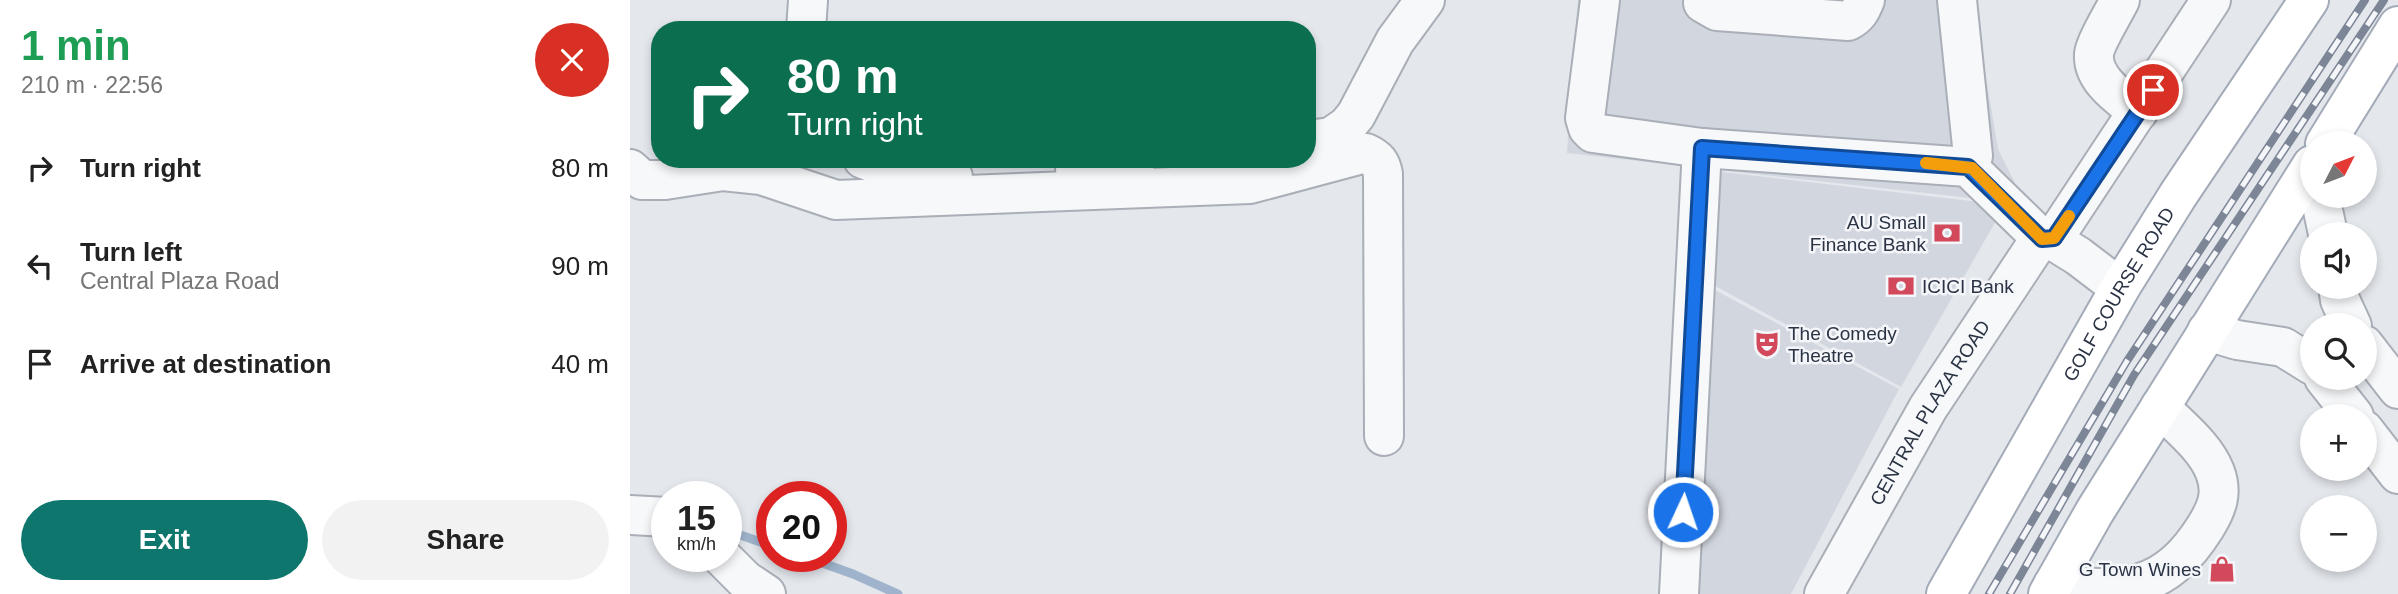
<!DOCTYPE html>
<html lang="en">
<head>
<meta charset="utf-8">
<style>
  body { margin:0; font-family:Helvetica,sans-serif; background:#f2f2f2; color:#222; height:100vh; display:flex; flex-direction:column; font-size:26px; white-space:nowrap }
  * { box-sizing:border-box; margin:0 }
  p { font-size:23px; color:#767676 }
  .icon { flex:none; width:38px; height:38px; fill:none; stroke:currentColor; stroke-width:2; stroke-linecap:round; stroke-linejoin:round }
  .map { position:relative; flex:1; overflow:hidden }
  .drawer { display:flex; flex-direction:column; background:#fff; width:630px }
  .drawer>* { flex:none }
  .banner { position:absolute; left:21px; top:21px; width:665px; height:147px; border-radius:28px; box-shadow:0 4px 10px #0003; background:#0b6e4f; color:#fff; overflow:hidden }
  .needle { width:46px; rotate:48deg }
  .fabs { position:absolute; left:1670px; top:131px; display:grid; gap:14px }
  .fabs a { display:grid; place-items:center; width:77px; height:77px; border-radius:50%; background:#fff; box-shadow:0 4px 10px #0003; font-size:35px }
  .speed { position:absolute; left:21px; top:481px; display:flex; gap:14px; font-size:35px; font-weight:700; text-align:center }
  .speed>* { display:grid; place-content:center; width:91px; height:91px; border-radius:50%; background:#fff; box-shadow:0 4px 10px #0003; line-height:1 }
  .speed small { font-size:18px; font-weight:400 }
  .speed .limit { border:10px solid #d22; background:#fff; color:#111 }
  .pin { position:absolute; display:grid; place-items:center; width:60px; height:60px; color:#fff; margin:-30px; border:4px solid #fff; border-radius:50%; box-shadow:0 2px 7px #0007 }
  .me { position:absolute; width:77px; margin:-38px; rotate:3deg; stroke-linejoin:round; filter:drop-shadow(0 0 5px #0008) }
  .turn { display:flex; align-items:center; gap:24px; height:147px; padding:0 21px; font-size:32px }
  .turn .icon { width:91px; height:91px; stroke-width:2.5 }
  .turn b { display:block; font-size:49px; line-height:60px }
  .round { display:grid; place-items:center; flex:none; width:74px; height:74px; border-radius:37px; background:#f2f2f2 }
  .overview { display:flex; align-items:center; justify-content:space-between; height:119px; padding:0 21px }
  h1 { font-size:42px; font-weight:600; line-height:52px; color:#1e9e55 }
  .primary-button { display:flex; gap:14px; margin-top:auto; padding:14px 21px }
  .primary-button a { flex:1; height:80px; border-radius:42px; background:#0f766e; color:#fff; font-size:28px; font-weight:600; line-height:80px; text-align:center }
  .primary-button a+a { background:#f2f2f2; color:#222 }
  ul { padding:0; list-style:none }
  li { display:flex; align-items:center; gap:21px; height:98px; padding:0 21px }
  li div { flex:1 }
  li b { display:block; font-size:26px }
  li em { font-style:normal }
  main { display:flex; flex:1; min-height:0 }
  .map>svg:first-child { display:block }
</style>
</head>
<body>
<main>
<section class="drawer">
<div class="overview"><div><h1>1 min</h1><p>210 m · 22:56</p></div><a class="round" style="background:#d93025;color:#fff"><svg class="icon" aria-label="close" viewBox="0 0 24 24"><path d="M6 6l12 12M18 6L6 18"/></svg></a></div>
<ul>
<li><svg class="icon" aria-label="right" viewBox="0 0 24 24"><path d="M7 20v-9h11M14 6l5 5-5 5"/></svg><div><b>Turn right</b></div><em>80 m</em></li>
<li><svg class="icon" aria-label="left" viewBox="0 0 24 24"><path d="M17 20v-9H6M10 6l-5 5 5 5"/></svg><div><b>Turn left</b><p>Central Plaza Road</p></div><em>90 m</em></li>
<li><svg class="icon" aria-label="arrive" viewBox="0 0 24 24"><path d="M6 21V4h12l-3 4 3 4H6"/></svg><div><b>Arrive at destination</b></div><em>40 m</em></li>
</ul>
<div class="primary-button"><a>Exit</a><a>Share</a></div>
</section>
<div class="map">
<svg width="1768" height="594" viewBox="0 0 1768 594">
  <rect width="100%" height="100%" fill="#e4e7ec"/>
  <path fill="#d2d6de" d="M948 0H1084L1216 11 1219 0H1343L1368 149 1388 189 1376 202 937 153Z
    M1058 168 1375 205 1271 387 1056 270Z
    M1057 275 1269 389 1161 594H1044Z"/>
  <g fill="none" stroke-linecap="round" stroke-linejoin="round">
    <path stroke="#9fb4cc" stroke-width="9" d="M96 530 142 546
      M173 556 223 574 268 594"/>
    <g stroke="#a9aeb7" stroke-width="42">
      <g id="minor">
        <path d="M970 0 955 118 958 128 963 133 1072 148 1338 167 1412 239"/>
        <path d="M1078 0 1073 3 1087 11 1218 21C1228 16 1231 10 1235 0"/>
        <path d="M1327 0 1343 156 1338 167"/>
        <path d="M1490 0C1484 12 1465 43 1464 54 1462 80 1491 98 1508 112"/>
        <path d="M176 30 178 0"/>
        <path d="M677 140 701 137 717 126 726 115 765 41 795 0"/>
        <path d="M233 159C262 171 292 175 323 177"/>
        <path d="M0 169 12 180H35L93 171 131 175 206 200 620 184 736 153C747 158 751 163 753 174L754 436"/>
        <path d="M445 169 507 159"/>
        <path d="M1690 196 1698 234"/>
        <path d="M1424 238 1427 243 1448 256 1490 288"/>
        <path d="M1708 287 1710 300 1722 326"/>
        <path d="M1577 331 1607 340 1653 347 1682 365"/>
        <path d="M1734 345 1768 389"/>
        <path d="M1694 378 1724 416"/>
        <path d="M1734 430 1768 474"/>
        <path d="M0 515 37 517"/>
        <path d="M91 556 115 580 136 594"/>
        <path d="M1423 585C1494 592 1535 592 1576 526 1587 508 1593 493 1585 472 1575 446 1548 426 1530 407"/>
        <path d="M1049 594 1072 148"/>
        <path id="s1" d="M1194 594 1298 408 1404 248 1412 239 1424 238 1581 0"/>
      </g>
    </g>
    <g stroke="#a3abb8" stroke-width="42">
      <g id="major">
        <path d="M1695 144 1768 26"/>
        <path id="s2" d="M1316 594 1490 288 1548 195 1679 0"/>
        <path d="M1418 594 1465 511 1682 165"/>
      </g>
    </g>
    <use href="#minor" stroke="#f7f8fa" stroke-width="38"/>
    <use href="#major" stroke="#fff" stroke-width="38"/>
    <g stroke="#7d8696" stroke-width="8">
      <path id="rail" d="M1359 594 1497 361 1735 0
        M1380 594 1504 375 1754 0"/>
    </g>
    <use href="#rail" stroke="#f4f6f9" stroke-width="5" stroke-dasharray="16" stroke-linecap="butt"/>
  </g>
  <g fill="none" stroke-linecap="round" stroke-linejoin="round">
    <g stroke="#114b97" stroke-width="18">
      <path id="route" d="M1053 512 1072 148 1338 167 1412 239 1424 238 1523 90"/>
    </g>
    <use href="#route" stroke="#1a73e8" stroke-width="12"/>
    <path stroke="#f59e0b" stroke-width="12" d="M1296 163 1342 168 1412 239 1424 238 1439 216"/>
  </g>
  <defs>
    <g id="bank-bare" transform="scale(2.1)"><path d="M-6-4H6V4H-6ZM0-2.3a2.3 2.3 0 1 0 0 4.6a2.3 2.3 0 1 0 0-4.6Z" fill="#d1495b" stroke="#f4f6f9" stroke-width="2.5" paint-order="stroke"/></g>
    <g id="theatre-bare" transform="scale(2.1)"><path d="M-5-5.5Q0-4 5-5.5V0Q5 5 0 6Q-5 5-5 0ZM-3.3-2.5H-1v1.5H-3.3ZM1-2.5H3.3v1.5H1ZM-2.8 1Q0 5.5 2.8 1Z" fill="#d1495b" stroke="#f4f6f9" stroke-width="2.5" paint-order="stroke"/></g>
    <g id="shop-bare" transform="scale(2.1)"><path d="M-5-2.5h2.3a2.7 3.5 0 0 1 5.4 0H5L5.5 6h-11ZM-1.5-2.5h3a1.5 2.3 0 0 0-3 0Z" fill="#d1495b" stroke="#f4f6f9" stroke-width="2.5" paint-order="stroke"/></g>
  </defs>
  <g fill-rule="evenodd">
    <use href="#bank-bare" x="1317" y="233"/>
    <use href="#bank-bare" x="1271" y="286"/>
    <use href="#theatre-bare" x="1137" y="344"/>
    <use href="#shop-bare" x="1592" y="569"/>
  </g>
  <g text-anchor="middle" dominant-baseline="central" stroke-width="5" stroke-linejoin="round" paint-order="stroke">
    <g font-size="19" fill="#2b3445" stroke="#f4f6f9" text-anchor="end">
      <text x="1296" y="222">AU Small<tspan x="1296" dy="22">Finance Bank</tspan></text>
      <text x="1292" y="286" text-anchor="start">ICICI Bank</text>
      <text x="1158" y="333" text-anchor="start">The Comedy<tspan x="1158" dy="22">Theatre</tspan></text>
      <text x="1571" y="569">G Town Wines</text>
    </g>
    <g font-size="19" fill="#2b3445" stroke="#f4f6f9">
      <text stroke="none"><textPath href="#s2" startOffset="346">GOLF COURSE ROAD</textPath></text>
      <text stroke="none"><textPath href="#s1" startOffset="210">CENTRAL PLAZA ROAD</textPath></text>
    </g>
  </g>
</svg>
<div class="fabs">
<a><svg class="needle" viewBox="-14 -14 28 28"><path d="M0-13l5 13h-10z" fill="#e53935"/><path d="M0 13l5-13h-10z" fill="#767676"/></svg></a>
<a><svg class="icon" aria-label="sound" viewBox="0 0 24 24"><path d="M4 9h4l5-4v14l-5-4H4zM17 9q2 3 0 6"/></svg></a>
<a><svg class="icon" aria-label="search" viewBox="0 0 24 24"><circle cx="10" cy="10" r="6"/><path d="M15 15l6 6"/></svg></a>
<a>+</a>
<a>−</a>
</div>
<div class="speed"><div>15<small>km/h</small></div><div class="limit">20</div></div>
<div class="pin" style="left:1523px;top:90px;background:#d93025"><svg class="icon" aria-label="arrive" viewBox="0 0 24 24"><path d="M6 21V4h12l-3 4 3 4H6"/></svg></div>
<svg class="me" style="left:1053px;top:512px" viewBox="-20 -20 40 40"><circle r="17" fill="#1a73e8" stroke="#fff" stroke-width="3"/><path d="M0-11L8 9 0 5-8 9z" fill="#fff"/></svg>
<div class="banner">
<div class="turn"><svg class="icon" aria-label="right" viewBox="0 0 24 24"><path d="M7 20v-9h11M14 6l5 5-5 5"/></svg><div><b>80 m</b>Turn right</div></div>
</div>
</div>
</main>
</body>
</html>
